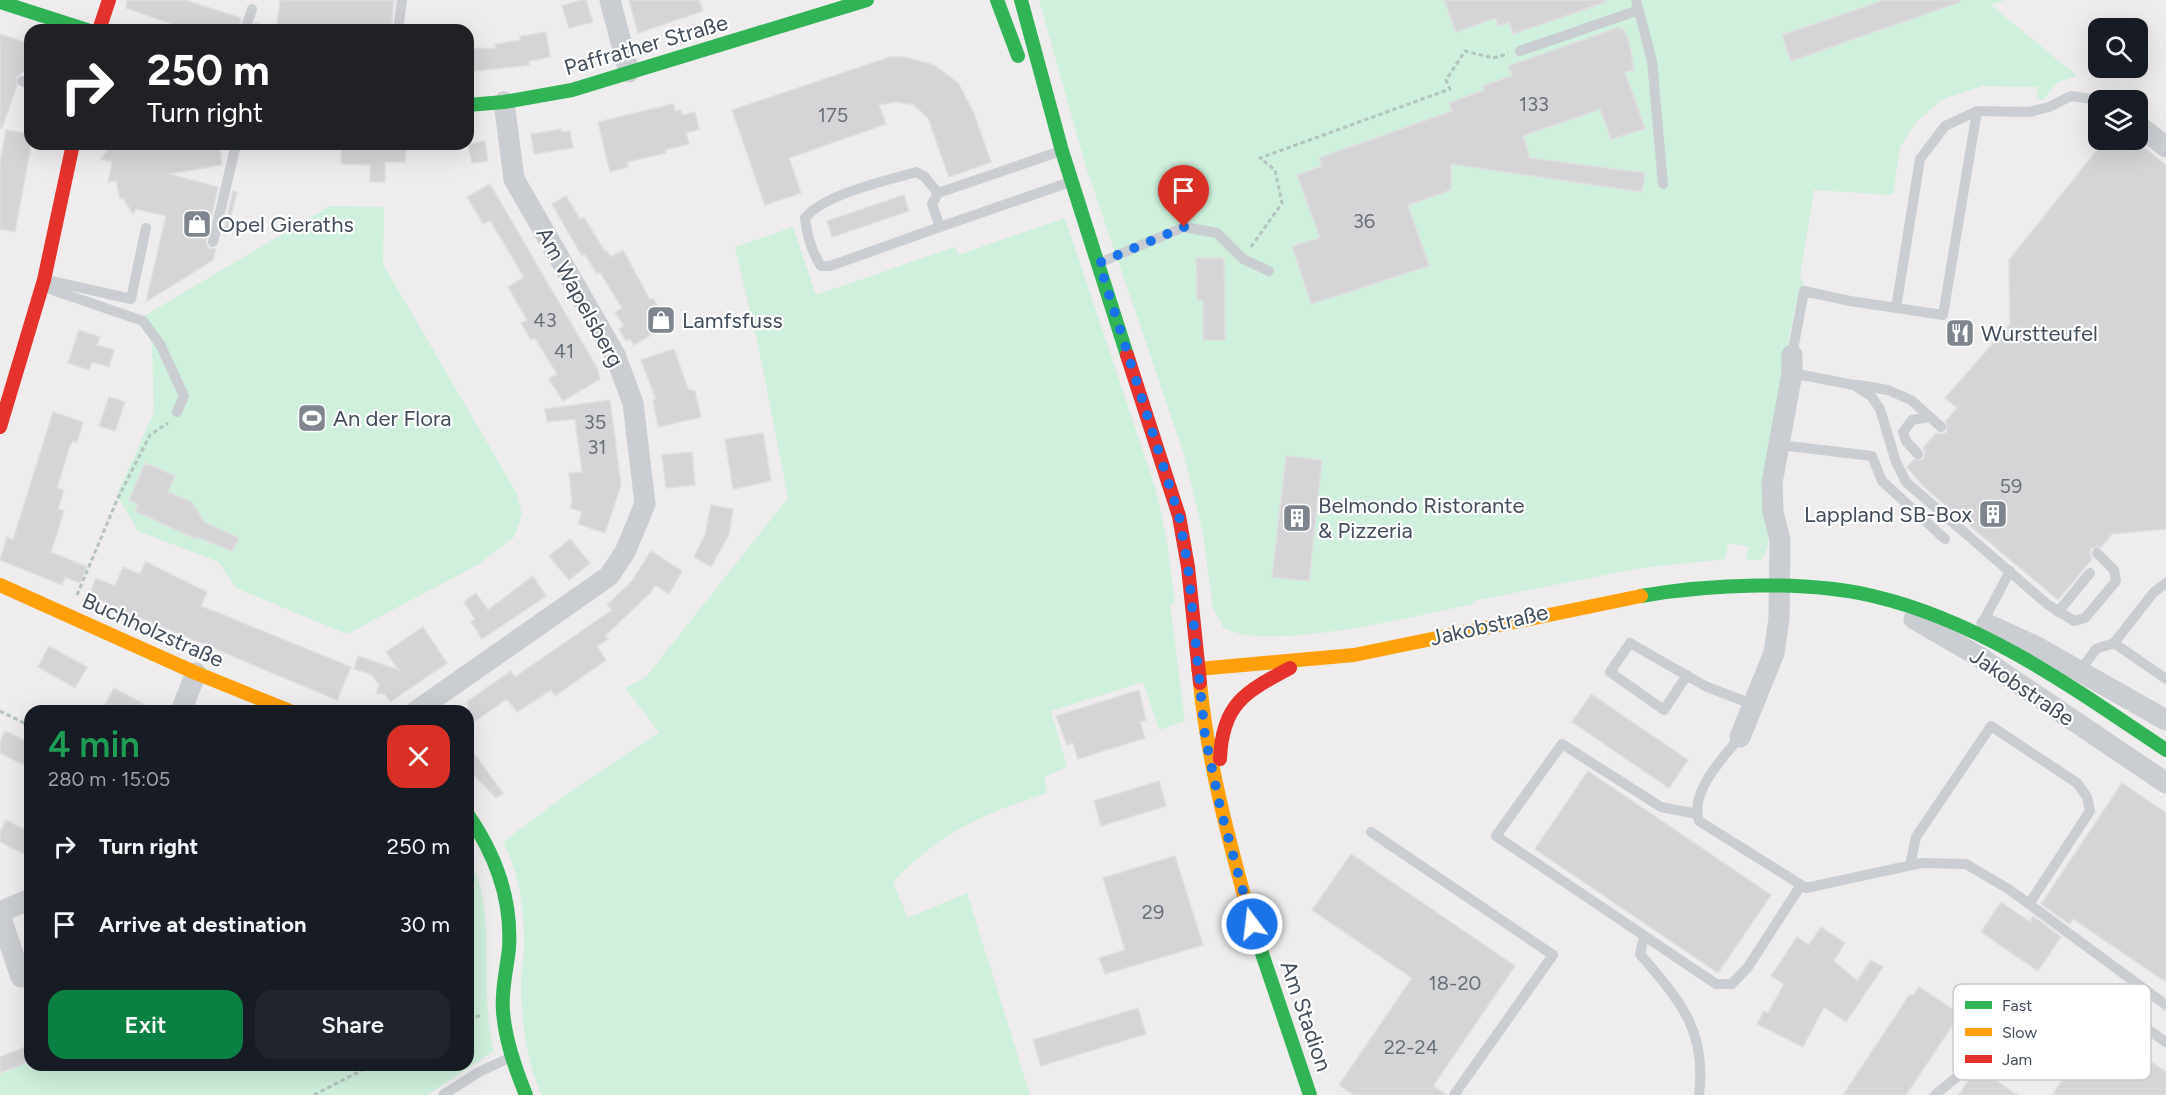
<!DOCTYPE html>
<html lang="en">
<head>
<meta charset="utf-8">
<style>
  body { margin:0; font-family:Figtree,sans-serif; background:#20242c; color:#f1f3f6; height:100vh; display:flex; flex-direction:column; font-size:22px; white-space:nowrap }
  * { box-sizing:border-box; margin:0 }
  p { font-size:20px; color:#9ea1a6 }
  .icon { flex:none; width:33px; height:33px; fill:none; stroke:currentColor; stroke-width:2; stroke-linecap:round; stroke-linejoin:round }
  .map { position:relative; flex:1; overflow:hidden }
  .drawer { position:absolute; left:24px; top:705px; width:450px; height:366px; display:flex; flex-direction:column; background:#171b24; border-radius:18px; box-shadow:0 6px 24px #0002 }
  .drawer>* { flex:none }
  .hud { position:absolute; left:24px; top:24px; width:450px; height:126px; border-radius:18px; box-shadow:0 6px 24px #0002; background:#202124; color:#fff; overflow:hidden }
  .fabs { position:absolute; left:2088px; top:18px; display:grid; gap:12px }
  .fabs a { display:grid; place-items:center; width:60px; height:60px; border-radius:12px; background:#171b24; box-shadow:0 6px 24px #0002; font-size:30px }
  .pin { position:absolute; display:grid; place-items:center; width:51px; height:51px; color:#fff; margin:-62px -26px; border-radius:50% 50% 50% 0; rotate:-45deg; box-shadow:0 0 6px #0007 }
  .pin .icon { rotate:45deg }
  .me { position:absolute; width:66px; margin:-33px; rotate:345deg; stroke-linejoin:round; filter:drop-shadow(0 0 4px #0008) }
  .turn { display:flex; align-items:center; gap:21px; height:126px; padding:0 24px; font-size:27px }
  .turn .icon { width:78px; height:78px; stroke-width:2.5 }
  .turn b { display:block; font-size:42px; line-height:51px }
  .round { display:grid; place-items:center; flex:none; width:63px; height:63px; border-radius:18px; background:#20242c }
  .headline { display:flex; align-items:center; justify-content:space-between; height:102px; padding:0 24px }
  h1 { font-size:36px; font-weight:600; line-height:45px; color:#1e9e55 }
  .primary-button { display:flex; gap:12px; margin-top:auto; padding:12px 24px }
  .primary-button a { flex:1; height:69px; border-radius:18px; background:#0b8043; color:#fff; font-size:24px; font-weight:600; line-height:69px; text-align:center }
  .primary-button a+a { background:#20242c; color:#f1f3f6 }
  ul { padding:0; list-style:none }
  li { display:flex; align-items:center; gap:18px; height:78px; padding:0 24px }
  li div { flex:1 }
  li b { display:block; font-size:22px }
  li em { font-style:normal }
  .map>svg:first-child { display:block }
</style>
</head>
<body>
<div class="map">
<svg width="2166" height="1095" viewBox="0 0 2166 1095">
  <rect width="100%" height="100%" fill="#eeecec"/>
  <path fill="#cef0dc" d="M1039 0H2005L1991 5 2077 76 2058 82 2043 100 2037 98 2038 87 1983 86 1943 99 1916 122 1900 147 1893 195 1814 190 1800 276 1807 291 1795 306 1762 490C1761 515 1777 538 1761 560L1746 559 1748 546 1728 543 1725 559 1640 568 1473 601 1472 604C1420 615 1269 653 1224 628L1213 608 1203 534 1184 454 1086 167Z
    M330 206 384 207 383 264 516 492 522 514 514 537 479 564 347 634 236 588 219 562 138 531 117 495 154 412 152 345 144 316Z
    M1065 218 1156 490 1167 542 1175 603 1170 604 1185 721 1159 730 1143 682 1051 711 1067 767 1044 777 1047 793C982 814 941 832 893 882L908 918 967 893 1030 1095H542C526 1061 522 1024 521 987 520 975 524 962 524 950 525 915 520 873 503 842L571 791 659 732 625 688 646 677 788 498 760 354 735 247 793 227 816 295 955 247 958 255Z
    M468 855C500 915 477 987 494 1051L427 1095H0V1074L30 1061V1065H468Z"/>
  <path fill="#d5d4d7" stroke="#dfdee0" stroke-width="1.5" d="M127 0H185L241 18 238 30H189L126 8Z
    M280 0H394L391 30H318L277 25Z
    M581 0H586L593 22 569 28 562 6Z
    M629 0H699L703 11 638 33Z
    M1444 0H1605L1606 2 1513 34 1509 22 1498 26 1496 18 1456 32Z
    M1884 0H1960V2L1791 61 1782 35Z
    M255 23 268 27 267 30H253Z
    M1620 27 1621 30 1624 29 1629 42 1634 70 1625 72 1645 129 1611 139 1600 109 1523 136 1530 158 1645 173 1642 192 1451 164V190L1408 205 1429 266 1311 304 1292 246 1320 238 1297 175 1322 166 1319 158 1452 111 1449 103 1484 90 1482 86 1512 76 1508 66Z
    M546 32 550 57 529 61V65L468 72V49L496 48 495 44 521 40 520 36Z
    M0 34 30 44V73L25 71 16 77 17 86 2 128H0Z
    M890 57H905L934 65 958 83 973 111 991 162 949 177 928 118 914 105 896 102 879 105 886 124 789 158 801 193 765 205 732 110Z
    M673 104 675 111 681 110 682 115 695 112 699 129 686 133 689 144 665 150 666 153 627 162 628 167 610 172 598 122Z
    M561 129 562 132 570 131 573 148 534 154 531 134Z
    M6 130 30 134V151L15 232 0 229V163Z
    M2105 140H2134L2166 165V529L2112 534 2101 547 2091 548 2090 554 2092 559 2058 600 1925 488 1907 467 1913 460 1923 459 1925 453 1923 448 1936 433 1943 434 1947 432 1946 421 1957 408 1945 398 2010 324 2009 260Z
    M485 141 488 161 472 163 468 144Z
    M112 144H219L222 165 169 174 218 187 206 241 208 248 216 249 213 260 146 302 166 216 136 209 133 214 123 198 120 199 116 180 108 183 112 162 101 159Z
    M342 144H406L405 162H385V182H370V165L341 164Z
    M490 184 597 368 600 379 563 401 549 379 557 374 535 338 531 340 521 323 527 320 508 287 524 277 490 220 483 224 467 197Z
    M233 191 237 192 226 235 223 234Z
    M904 195 909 211 832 237 827 221Z
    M566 196 580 219 584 217 605 252 607 251 611 257 623 250 650 300 653 298 668 325 634 345 630 339 626 341 619 329 624 326 615 312 622 308 600 272 597 274 585 254 582 256 552 204Z
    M1196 258H1224L1225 340H1203V300H1197Z
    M79 330 100 337 97 345 114 350 109 367 92 362 89 370 68 363Z
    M674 349 688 389 695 391 701 417 658 427 653 400 656 399 641 360Z
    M109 397 125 402 115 431 99 426Z
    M610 400 621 485 605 533 578 524 582 512 570 508 572 502 569 473 582 472 575 419 547 422 545 409Z
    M53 412 83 422 77 442 73 441 69 448 57 488 64 490 58 509 64 511 51 552 87 567 80 583 65 577 62 585 0 560 7 537 13 540Z
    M763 433 771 481 733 489 725 439Z
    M692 452 695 485 666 488 662 455Z
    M1286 456 1322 460 1309 581 1272 577Z
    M145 463 175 476 168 492 192 502 204 522 239 538 232 551 197 537 196 539 135 511 138 504 129 500Z
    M711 505 733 509 729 534 711 567 694 557 705 535Z
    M570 539 590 563 569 580 549 556Z
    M651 551 682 571 669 594 655 585 651 592 605 636 608 639 597 646 606 660 555 696 551 690 517 712 507 699 468 726V701L511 671 515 677 612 610 607 605 632 581Z
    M146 562 207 592 201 606 351 667 337 700 89 596 96 578 115 586 123 567 140 574Z
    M533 576 546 596 482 639 471 622 475 619 464 602 476 593 488 610Z
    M423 627 447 663 390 702 385 694H376L379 685 371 674 354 669 358 656 399 670 386 652Z
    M49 646 87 667 75 688 38 667Z
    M114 688 156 711H102Z
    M1139 690 1146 720 1140 722 1145 738 1078 759 1073 743 1067 745 1056 716Z
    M1591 694 1688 760 1669 788 1572 722Z
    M5 731 30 743V768L0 753V742Z
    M468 745 503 793 496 798 468 769Z
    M1588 771 1771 895 1718 973 1535 849Z
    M1159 781 1166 806 1101 826 1094 801Z
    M2122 783 2166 813V982L2073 919 2069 924 2041 904Z
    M6 820 30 832V857L0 842V832Z
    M1351 854 1515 966 1433 1086 1447 1095H1354L1339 1085 1412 978 1312 910Z
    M1175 856 1203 945 1105 974 1099 958 1125 950 1103 878Z
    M2001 902 2030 922 2033 916 2061 937 2038 971 1981 932Z
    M1821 927 1845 943 1834 961 1857 981 1871 960 1883 967 1846 1022 1824 1007 1803 1047 1757 1024 1764 1011 1768 1013 1784 984 1771 976 1797 937 1809 945Z
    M1919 987 1960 1014 1906 1095H1843L1910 994 1913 996Z
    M1138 1008 1146 1034 1041 1066 1033 1040Z
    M2098 1026 2166 1072V1095H2052Z
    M30 1045V1061L0 1073V1057Z
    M1988 1075 2017 1095H1959L1969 1079Z"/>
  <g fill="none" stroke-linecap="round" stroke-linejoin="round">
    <path stroke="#b5c4c0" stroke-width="3" stroke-dasharray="4.5 3" stroke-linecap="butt" d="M1251 247 1282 203 1275 170 1260 158 1450 89 1446 80 1465 51 1493 58 1508 54
      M77 595 117 500 150 435 168 423
      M0 711 30 726
      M468 1017 481 1016
      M314 1095 372 1065"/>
    <path stroke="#cacdd1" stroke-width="10" d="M1636 0 1652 61 1663 184
      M245 30 252 9
      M398 30 402 0
      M1520 51 1639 10
      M22 81 30 85
      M938 193 924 176 916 172C886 181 824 194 805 218 807 235 811 251 821 266H830L940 227 932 204 938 193 1061 151
      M940 227 1070 182
      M213 242 236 144
      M1099 263 1184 227 1217 233 1243 259 1269 271
      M47 280 131 299 146 228
      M44 287 143 321 160 344 184 396 177 412
      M1896 308 1920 159 1945 126 1977 111 2029 112 2049 107 2071 96 2099 100
      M1792 355 1804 291 1850 301 1943 315 1977 111
      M1792 373 1854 385 1871 396 1880 409 1896 462 1906 482 2047 604 2074 621 2085 618 2116 581 2114 570 2097 553
      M1858 385 1888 390 1911 400 1941 427
      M1780 445 1872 456 1882 481 1945 539
      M1918 454 1906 441 1903 432 1912 420 1928 417
      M2058 612 2090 573
      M1983 622 2010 571
      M2114 643 2166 679
      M2080 671 2096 649 2114 643 2154 592 2166 583
      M1687 675 1664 710 1610 672 1630 643 1705 686 1754 705
      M1740 737C1723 758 1689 792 1699 821L1806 888 1921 863 1966 864 2010 890 2166 1005
      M1697 814 1661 807 1562 744 1496 836 1716 984H1732L1748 967 1801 885
      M1371 832 1553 955 1454 1095
      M1910 865 1916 837 1991 726 2077 783 2087 797 2090 811 2029 904
      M1644 936 1640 954C1680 1001 1707 1030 1699 1095
      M443 1095 479 1072 511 1057
      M1935 1095 1969 1067 1991 1057 2031 1013 2064 998 2100 997 2166 1042"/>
    <path stroke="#cacdd1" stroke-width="21" d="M610 0 629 72
      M2138 125 2166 147
      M1914 619 1978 656 2166 783
      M1987 624 2035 646 2166 720
      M181 711 196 673
      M416 711 609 576 625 552 645 504 633 403 615 355 514 179 504 102
      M1740 737 1774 653 1779 618 1780 540 1773 512 1772 483 1792 373V355
      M0 912 30 899
      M0 915 21 977"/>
    <path stroke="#30b455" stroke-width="14" d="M997 0 1018 56
      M1021 0 1062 151 1127 355
      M0 2 87 30
      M468 105 504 102 572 90 867 0
      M1641 596C1710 584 1805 580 1873 596 1981 621 2075 689 2166 750
      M468 815C495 854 512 899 509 948 507 969 501 990 503 1011 505 1040 515 1068 526 1095
      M1250 918 1310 1095"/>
    <path stroke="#ff9f0a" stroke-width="14" d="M0 585 196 673 290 711
      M1198 669 1354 655 1641 596
      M1200 683C1208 764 1229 840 1250 918"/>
    <path stroke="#e5322d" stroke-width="14" d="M99 30 109 0
      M1127 355 1179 516 1188 567 1200 683
      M0 427 44 280 73 144
      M1220 759C1222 704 1245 692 1290 668"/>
  </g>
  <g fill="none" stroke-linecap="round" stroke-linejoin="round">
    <path stroke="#1a73e8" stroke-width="10" stroke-dasharray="0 18" d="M1184 227 1099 263 1179 516 1188 567 1205 736 1221 811 1252 924"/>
  </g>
  <defs>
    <g id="shop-square" transform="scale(1.5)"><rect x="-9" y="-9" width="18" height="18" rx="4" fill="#7e858e" stroke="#fff"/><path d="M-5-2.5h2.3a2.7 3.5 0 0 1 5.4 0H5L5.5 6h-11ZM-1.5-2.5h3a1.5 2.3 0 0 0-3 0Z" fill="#fff"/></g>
    <g id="restaurant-square" transform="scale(1.5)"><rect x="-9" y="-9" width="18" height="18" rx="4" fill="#7e858e" stroke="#fff"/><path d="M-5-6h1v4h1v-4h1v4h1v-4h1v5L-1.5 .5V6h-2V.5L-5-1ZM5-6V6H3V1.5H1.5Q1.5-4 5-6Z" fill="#fff"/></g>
    <g id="stadium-square" transform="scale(1.5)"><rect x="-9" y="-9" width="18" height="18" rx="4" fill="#7e858e" stroke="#fff"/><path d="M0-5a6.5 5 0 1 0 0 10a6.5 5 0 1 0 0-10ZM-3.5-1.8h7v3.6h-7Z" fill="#fff"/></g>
    <g id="building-square" transform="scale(1.5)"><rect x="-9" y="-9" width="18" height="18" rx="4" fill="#7e858e" stroke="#fff"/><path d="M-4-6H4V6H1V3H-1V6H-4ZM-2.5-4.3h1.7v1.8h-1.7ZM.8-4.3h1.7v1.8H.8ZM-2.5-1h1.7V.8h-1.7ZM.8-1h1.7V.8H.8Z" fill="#fff"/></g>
  </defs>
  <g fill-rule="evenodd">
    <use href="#shop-square" x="197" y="224"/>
    <use href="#shop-square" x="661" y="320"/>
    <use href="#restaurant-square" x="1960" y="333"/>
    <use href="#stadium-square" x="312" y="418"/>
    <use href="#building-square" x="1993" y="514"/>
    <use href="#building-square" x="1297" y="518"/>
  </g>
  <g text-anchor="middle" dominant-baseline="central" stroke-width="4.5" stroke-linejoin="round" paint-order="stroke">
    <g font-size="20" fill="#68717b">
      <text x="1534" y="104">133</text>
      <text x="833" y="115">175</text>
      <text x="1364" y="221">36</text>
      <text x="545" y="320">43</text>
      <text x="564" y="351">41</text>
      <text x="595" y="422">35</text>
      <text x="597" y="447">31</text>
      <text x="2011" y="486">59</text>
      <text x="1153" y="912">29</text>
      <text x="1455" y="983">18-20</text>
      <text x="1411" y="1047">22-24</text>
    </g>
    <g font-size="22" fill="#424e5b" stroke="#fff">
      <text transform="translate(646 45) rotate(-16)">Paffrather Straße</text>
      <text transform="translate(580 297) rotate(61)">Am Wapelsberg</text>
      <text transform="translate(1489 625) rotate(-13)">Jakobstraße</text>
      <text transform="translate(153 630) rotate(24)">Buchholzstraße</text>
      <text transform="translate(2022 687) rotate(34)">Jakobstraße</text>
      <text transform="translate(1306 1016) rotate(71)">Am Stadion</text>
    </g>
    <g font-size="22" fill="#424e5b" stroke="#fff" text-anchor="start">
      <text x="218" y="224">Opel Gieraths</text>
      <text x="682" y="320">Lamfsfuss</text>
      <text x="1981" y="333">Wurstteufel</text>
      <text x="333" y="418">An der Flora</text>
      <text x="1318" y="505">Belmondo Ristorante<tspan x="1318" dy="25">&amp; Pizzeria</tspan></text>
      <text x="1972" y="514" text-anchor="end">Lappland SB-Box</text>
    </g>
  </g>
  <rect x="1953" y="984" width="198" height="96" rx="9" fill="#fff" stroke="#c6cace" stroke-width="1.5"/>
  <rect x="1965" y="1001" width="27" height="8" fill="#30b455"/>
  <rect x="1965" y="1028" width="27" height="8" fill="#ff9f0a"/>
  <rect x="1965" y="1055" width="27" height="8" fill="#e5322d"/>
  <g font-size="16" fill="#424e5b">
    <text x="2002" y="1011">Fast</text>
    <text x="2002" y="1038">Slow</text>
    <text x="2002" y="1065">Jam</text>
  </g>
</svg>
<div class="fabs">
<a><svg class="icon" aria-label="search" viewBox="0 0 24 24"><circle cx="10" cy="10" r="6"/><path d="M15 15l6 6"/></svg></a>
<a><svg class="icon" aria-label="layers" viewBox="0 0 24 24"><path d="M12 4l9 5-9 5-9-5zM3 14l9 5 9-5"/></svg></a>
</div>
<div class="pin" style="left:1184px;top:227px;background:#d93025"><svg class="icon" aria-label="arrive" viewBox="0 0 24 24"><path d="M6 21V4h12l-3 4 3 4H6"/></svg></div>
<svg class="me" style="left:1252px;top:924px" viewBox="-20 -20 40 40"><circle r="17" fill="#1a73e8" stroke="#fff" stroke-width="3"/><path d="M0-11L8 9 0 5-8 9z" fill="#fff"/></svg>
<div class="hud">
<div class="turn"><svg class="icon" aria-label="right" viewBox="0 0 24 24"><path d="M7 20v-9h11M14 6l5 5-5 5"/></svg><div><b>250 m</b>Turn right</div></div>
</div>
<section class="drawer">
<div class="headline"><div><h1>4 min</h1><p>280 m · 15:05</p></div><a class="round" style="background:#d93025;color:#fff"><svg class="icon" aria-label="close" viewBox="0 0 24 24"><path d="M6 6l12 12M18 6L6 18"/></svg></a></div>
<ul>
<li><svg class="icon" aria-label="right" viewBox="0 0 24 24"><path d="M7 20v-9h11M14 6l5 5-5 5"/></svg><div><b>Turn right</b></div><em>250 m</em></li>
<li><svg class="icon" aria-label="arrive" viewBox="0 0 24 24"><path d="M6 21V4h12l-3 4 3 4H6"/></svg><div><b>Arrive at destination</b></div><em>30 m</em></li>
</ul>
<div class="primary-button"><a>Exit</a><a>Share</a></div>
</section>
</div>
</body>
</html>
